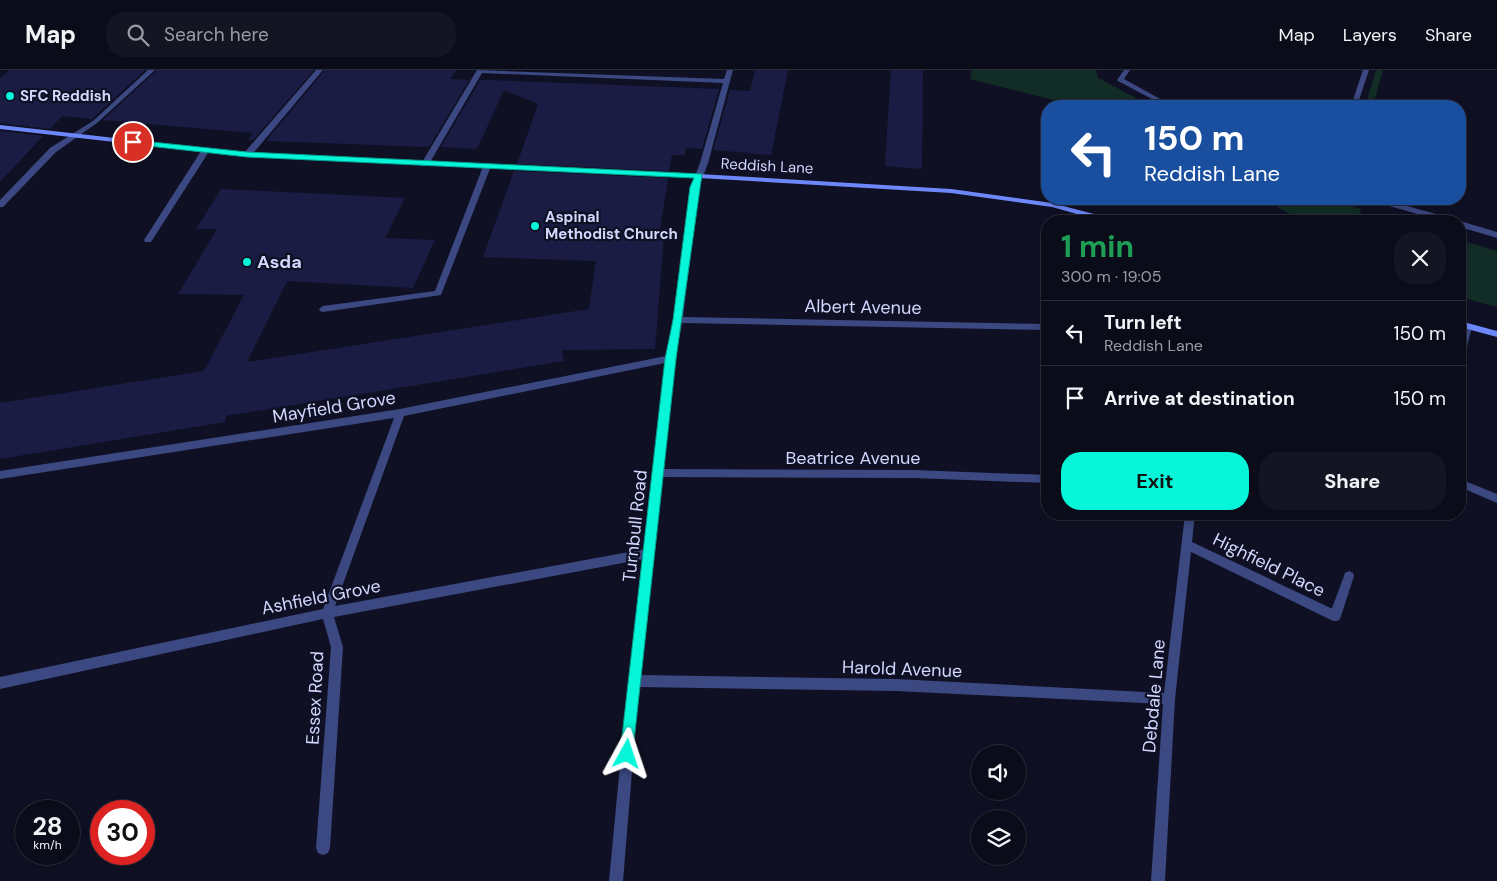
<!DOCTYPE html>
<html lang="en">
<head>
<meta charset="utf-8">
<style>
  body { margin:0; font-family:"DM Sans",sans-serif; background:#141523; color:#f1f3f6; height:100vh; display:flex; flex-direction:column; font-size:19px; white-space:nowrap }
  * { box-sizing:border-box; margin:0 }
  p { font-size:16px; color:#9a9ba2 }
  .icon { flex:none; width:28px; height:28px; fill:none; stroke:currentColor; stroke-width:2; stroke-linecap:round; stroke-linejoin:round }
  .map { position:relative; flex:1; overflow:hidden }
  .drawer { position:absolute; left:1041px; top:145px; width:425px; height:305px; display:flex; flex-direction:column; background:#0b0c1a; border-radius:20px; box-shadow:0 2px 8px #0003,0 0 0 1px #2b2c39 }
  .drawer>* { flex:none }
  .top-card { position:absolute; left:1041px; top:30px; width:425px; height:105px; border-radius:20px; box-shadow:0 2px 8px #0003,0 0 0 1px #2b2c39; background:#1a4fa0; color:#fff; overflow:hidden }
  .tools { position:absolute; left:971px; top:675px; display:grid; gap:10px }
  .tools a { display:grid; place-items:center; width:55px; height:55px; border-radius:50%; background:#0b0c1a; box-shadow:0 2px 8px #0003,0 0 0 1px #2b2c39; font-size:25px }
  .speed { position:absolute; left:15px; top:730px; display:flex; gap:10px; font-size:25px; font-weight:700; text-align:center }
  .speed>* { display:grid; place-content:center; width:65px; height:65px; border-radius:50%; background:#0b0c1a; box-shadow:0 2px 8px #0003,0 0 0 1px #2b2c39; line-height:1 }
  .speed small { font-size:12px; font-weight:400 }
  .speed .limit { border:8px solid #d22; background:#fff; color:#111 }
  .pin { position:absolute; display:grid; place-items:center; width:42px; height:42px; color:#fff; margin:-21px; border:2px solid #fff; border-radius:50%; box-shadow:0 1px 5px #0007 }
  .me { position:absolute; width:55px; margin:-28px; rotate:5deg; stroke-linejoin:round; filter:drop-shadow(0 0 4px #0008) }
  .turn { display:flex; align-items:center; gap:18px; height:105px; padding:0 20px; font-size:22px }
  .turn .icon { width:65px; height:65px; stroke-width:2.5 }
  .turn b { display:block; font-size:35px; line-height:42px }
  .round { display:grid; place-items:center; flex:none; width:52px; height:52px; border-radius:20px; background:#141523 }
  .headline { display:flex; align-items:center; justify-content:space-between; height:85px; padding:0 20px }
  h1 { font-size:30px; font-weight:700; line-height:38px; color:#1e9e55 }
  .primary-button { display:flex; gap:10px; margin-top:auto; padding:10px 20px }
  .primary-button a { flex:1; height:58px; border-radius:20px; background:#07f5d8; color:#111; font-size:20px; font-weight:700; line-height:58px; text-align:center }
  .primary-button a+a { background:#141523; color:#f1f3f6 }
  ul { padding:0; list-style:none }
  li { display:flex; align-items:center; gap:15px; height:65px; padding:0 20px; border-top:1px solid #2b2c39 }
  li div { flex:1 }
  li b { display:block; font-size:19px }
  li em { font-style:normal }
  header { display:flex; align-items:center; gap:30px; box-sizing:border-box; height:70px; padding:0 25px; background:#0b0c1a; border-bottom:1px solid #2b2c39 }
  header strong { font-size:24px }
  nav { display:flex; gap:28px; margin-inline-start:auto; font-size:18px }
  .search { width:350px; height:45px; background:#141523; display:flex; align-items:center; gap:12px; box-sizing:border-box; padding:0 18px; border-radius:20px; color:#9a9ba2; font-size:19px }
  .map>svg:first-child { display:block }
</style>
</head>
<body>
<header>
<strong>Map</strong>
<div class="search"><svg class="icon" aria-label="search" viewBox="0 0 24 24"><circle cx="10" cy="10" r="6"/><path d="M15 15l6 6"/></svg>Search here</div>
<nav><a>Map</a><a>Layers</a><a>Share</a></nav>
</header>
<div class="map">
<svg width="1497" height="811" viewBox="0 0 1497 811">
  <rect width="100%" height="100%" fill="#0f1023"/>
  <path fill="#122d26" d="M972 0H1096L1098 8 1151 36H1078L970 9Z
    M1376 0H1383L1373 36H1365Z
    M1264 129H1329L1361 139 1359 151H1290L1293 146Z
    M1460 170 1497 181V237L1460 227Z"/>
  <path fill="#1b1c44" d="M10 0H145L92 49 62 46 50 59 0 53V8Z
    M157 0H314L253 70H249L252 63 103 50Z
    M325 0H456L450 9 469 10 429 77 266 71Z
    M755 0H788L771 85 713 80 730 20 750 21Z
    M891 0H923L922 99 885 96Z
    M480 10H489L719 19 702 79 686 78 685 85H672L669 101 517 94 538 34 504 20 477 79 441 77Z
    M0 61 43 66 0 112Z
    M514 101 668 108 659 166H664L655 279 562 280 564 291 226 346 225 352 0 389V333L204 301 244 225 178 224 217 159H196L221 119 405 128 385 168 435 170 413 218 287 211 247 292 589 239 596 191 483 187Z"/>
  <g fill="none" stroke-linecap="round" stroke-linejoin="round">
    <path fill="#3b4881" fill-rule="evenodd" d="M203 78 210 80 151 172H145L144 170Z
      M484 94H490L491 96 441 225 323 242 320 241 319 239 323 236 435 221Z
      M1468 254 1472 257 1464 288 1460 291C1460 280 1457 260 1468 254Z
      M1322 444H1338L1336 449 1332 450 1323 447Z
      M1349 501 1353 503 1354 506 1341 546 1339 550 1335 551 1331 550 1329 546 1344 506 1345 503Z"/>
    <path fill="#3b4881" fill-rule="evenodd" d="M148 0H155L97 53 56 82 3 137H0V130L50 78 93 51Z
      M316 0H323L250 87H244V83Z
      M477 0 724 9 727 0H733L708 93 699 117 683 247 1048 254V260L682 253 675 289 664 399 914 400 1048 405V413L914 408 663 407 641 605 896 609 1164 623 1185 444H1195L1192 472 1339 542 1341 546 1339 550 1335 551 1331 550 1191 482 1175 629 1165 811H1151L1163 634 896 621 639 617 623 811H609L628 611 644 489 334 547 343 577 330 778 328 783 323 785 318 783 316 778 331 577 323 549 0 619V607L323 539 394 348 0 409V401L400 339 666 286 674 250 691 117 700 93 723 13 482 3 429 94 425 96H422L421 94ZM665 293 645 479 335 536 404 346Z
      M1124 0H1130L1124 9 1173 36H1165L1118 11 1117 10Z
      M1363 0H1369L1357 36H1351Z
      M1370 129H1382L1454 149 1455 151H1443L1371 131Z
      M1460 151 1497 162V168L1460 157Z
      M1460 409 1497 424V433L1460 417Z"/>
    <path fill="#6d88fb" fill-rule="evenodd" d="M0 55 247 83 699 104 951 119 1052 133 1113 149 1114 151H1102L1052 137 951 123 699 108 247 87 0 59Z
      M1460 251 1497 261V267L1460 257Z"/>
  </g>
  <path fill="#07f5d8" stroke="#059f8c" d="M133 70 247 82 702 104 676 289 632 689 627 691 622 689 620 684 665 289 673 250 690 117 694 108 247 87 130 74 129 72Z"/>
  <g fill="#07f5d8" stroke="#0f1023" stroke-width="2">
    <circle cx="10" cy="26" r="5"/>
    <circle cx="535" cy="156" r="5"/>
    <circle cx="247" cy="192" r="5"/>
  </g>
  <g text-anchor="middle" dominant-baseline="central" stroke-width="4.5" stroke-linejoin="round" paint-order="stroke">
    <g font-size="15" font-weight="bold" fill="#d2d7fe" stroke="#0f1023" text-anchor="start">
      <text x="20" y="26">SFC Reddish</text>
      <text x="545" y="147">Aspinal<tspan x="545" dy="17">Methodist Church</tspan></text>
    </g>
    <g font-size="15" fill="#d2d7fe" stroke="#0f1023">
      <text transform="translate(767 96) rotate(3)">Reddish Lane</text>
    </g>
    <g font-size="18" font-weight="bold" fill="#d2d7fe" stroke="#0f1023" text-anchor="start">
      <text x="257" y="192">Asda</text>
    </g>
    <g font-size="18" fill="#d2d7fe" stroke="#0f1023">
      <text transform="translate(863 237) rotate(1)">Albert Avenue</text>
      <text transform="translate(334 337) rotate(-9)">Mayfield Grove</text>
      <text x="853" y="388">Beatrice Avenue</text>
      <text transform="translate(635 456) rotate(-84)">Turnbull Road</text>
      <text transform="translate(1269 495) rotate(26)">Highfield Place</text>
      <text transform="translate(321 527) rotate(-11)">Ashfield Grove</text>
      <text transform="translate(902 599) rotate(2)">Harold Avenue</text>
      <text transform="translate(1154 626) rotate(-85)">Debdale Lane</text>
      <text transform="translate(315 628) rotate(-87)">Essex Road</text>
    </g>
  </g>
</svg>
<div class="tools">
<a><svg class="icon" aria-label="sound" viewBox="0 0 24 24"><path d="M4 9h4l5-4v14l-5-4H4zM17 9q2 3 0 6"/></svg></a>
<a><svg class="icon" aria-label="layers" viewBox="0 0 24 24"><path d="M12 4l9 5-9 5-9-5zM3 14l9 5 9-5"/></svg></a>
</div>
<div class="speed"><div>28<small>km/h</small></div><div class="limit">30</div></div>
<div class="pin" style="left:133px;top:72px;background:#d93025"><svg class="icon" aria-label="arrive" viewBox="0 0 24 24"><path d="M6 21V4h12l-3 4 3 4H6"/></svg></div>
<svg class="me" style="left:627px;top:684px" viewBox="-20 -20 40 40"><path d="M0-17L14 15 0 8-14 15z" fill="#07f5d8" stroke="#fff" stroke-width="4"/></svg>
<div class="top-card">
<div class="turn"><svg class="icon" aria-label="left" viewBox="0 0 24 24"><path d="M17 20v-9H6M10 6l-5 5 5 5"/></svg><div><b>150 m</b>Reddish Lane</div></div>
</div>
<section class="drawer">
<div class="headline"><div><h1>1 min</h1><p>300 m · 19:05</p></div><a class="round"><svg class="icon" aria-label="close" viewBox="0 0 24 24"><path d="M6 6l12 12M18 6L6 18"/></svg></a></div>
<ul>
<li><svg class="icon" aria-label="left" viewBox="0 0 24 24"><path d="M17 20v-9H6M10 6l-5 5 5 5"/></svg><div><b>Turn left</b><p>Reddish Lane</p></div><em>150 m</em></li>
<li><svg class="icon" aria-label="arrive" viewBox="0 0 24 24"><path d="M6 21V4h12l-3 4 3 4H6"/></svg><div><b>Arrive at destination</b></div><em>150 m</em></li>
</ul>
<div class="primary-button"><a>Exit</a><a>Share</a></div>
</section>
</div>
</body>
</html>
